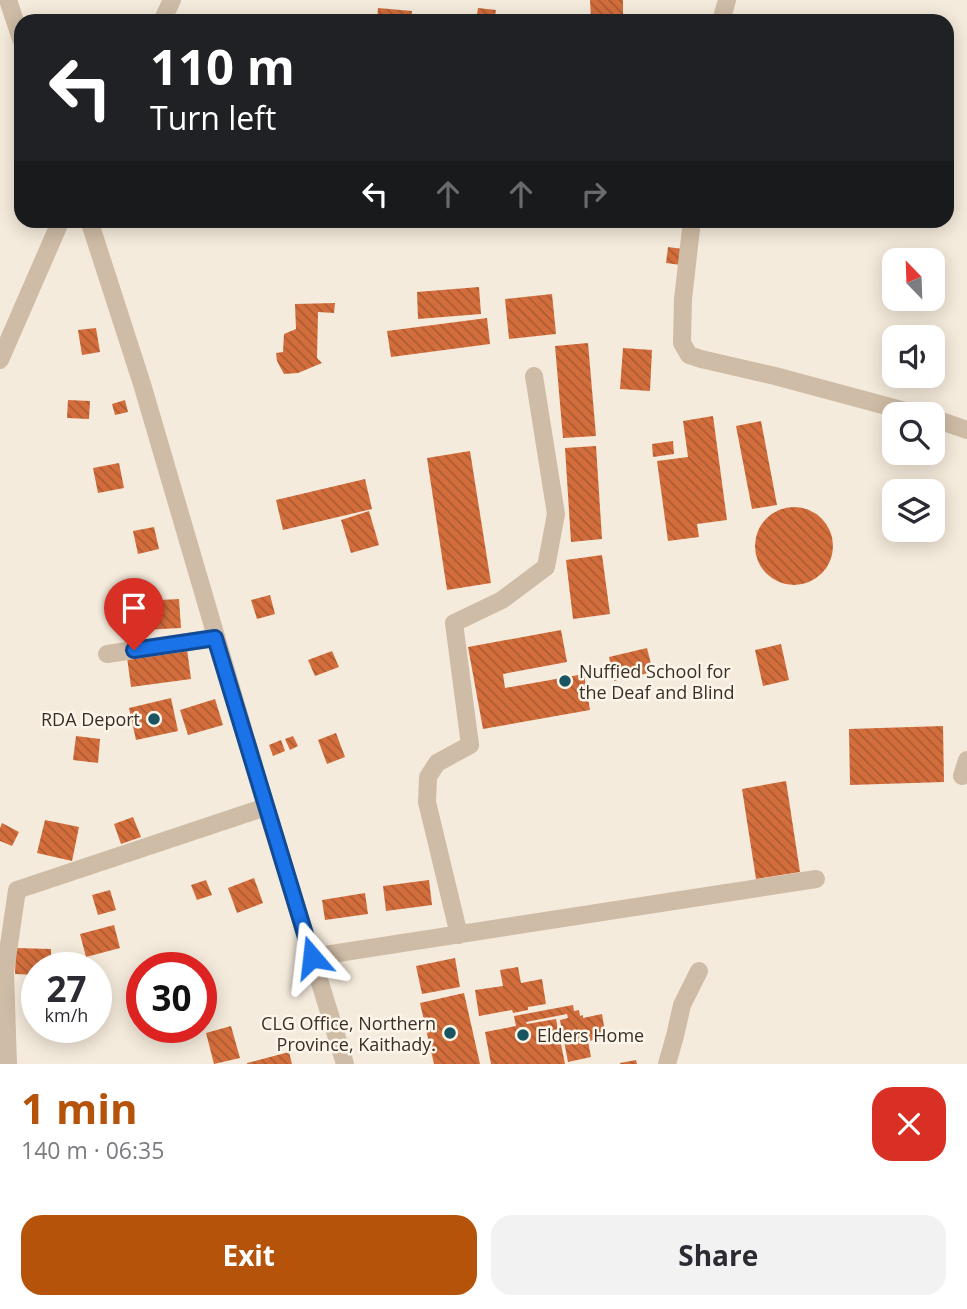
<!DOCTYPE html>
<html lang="en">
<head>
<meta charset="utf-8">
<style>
  body { margin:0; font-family:"Open Sans",sans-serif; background:#f2f2f3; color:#2b2b33; height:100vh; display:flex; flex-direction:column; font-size:26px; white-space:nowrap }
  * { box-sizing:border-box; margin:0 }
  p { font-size:23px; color:#7c7c81 }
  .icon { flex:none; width:38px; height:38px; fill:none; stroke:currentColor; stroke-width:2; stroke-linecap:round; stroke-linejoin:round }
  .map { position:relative; height:1064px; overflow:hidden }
  .details { display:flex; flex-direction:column; background:#fff; flex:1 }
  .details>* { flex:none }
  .banner { position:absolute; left:14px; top:14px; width:940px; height:214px; border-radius:21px; box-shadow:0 4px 18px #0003; background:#202124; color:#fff; overflow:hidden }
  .needle { width:46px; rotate:337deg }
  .tools { position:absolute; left:882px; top:248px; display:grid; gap:14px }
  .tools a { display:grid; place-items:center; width:63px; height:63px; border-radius:14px; background:#fff; box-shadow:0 4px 18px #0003; font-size:35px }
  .speed { position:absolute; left:21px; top:952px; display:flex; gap:14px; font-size:35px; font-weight:700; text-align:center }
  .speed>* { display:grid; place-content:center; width:91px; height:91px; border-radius:50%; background:#fff; box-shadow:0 4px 18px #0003; line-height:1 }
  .speed small { font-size:18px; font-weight:400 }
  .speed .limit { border:10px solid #d22; background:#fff; color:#111 }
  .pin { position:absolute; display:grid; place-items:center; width:60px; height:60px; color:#fff; margin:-72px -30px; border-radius:50% 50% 50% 0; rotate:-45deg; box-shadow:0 0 7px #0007 }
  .pin .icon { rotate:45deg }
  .me { position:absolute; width:77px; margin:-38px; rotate:343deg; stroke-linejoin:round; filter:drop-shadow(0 0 5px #0008) }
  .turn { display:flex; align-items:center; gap:24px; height:147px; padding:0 21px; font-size:32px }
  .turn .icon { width:91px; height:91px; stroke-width:2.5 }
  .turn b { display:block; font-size:49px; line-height:60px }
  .lanes { display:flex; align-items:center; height:66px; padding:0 21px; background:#0003; justify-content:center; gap:35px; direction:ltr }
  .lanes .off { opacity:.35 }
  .round { display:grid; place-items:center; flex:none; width:74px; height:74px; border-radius:21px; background:#f2f2f3 }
  .summary { display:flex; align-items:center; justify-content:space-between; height:119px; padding:0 21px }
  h1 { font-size:42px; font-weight:700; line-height:52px; color:#b45309 }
  .action { display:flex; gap:14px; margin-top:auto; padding:14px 21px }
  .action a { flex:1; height:80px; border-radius:21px; background:#b45309; color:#fff; font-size:28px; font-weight:700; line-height:80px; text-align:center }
  .action a+a { background:#f2f2f3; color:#2b2b33 }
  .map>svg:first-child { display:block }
</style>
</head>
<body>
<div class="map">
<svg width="967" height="1064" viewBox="0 0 967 1064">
  <defs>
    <pattern id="building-back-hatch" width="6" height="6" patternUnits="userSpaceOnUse" patternTransform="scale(1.75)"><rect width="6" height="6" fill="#d36e3c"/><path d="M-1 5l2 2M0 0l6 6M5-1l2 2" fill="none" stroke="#ac5b32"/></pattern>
  </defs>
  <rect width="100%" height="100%" fill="#f5ebdc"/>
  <path fill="url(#building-back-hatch)" d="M590 0H623V18L591 19Z
    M378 8 412 11 411 21H377Z
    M478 8 496 10 494 21H476Z
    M267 16 291 19V21H266Z
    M668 247 683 249 681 265 666 263Z
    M479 287 481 314 418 319 417 292Z
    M552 294 556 334 509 339 505 299Z
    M335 303 334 313 318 312 317 358 322 363 298 373 284 374 277 361 276 353 283 352 284 334 296 329 295 304Z
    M487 318 490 344 391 357 387 331Z
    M96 328 100 352 82 355 78 330Z
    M588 343 596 436 563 438 555 346Z
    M623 348 652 350 650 391 620 389Z
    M68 400 90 401 89 419 67 418Z
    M125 400 128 412 115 415 112 404Z
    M713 416 727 520 697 524 699 537 668 541 657 461 688 457 683 421Z
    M761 421 777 505 752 509 736 426Z
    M673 441 674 454 653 457 652 444Z
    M596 446 602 539 571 542 565 448Z
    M470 451 491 583 447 590 427 458Z
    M119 463 124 488 98 493 93 468Z
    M365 479 372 509 283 530 276 500Z
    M755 546a39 39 0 1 1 78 0a39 39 0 1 1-78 0Z
    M369 511 379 545 351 553 341 520Z
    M154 527 159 549 138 554 133 531Z
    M602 555 610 614 573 619 566 560Z
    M270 595 275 614 257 619 251 600Z
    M179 599 181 628 142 630 141 601Z
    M561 630 567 662 503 674 505 688 584 674 590 710 483 729 468 647Z
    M781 644 789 680 763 686 755 650Z
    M647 648 653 672 614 681 609 657Z
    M187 649 191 679 131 687 127 657Z
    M332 651 339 667 315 676 308 660Z
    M171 698 178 731 136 740 129 708Z
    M215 699 223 725 188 735 180 710Z
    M943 726 944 782 850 785 849 729Z
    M336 733 345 757 327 764 318 740Z
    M76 736 100 739 98 763 73 760Z
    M293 736 298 746 290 750 285 739Z
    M281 740 285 751 273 756 269 745Z
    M786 781 800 872 756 879 742 789Z
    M133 817 141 837 121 844 114 824Z
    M45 820 79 827 72 861 37 853Z
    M2 823 19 832 12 846 0 841V828Z
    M254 878 263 903 237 913 228 888Z
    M206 880 212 895 197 900 191 885Z
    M429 880 432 905 386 911 383 886Z
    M110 890 116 910 98 915 92 895Z
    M365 893 368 914 325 920 322 900Z
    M114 925 120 948 86 957 80 934Z
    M16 948 51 949V968H37V975L15 974Z
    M455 958 460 987 422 994 416 966Z
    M518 967 521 983 542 979 546 1004 528 1007V1010L513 1013 512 1010 479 1016 475 990 503 986 500 970Z
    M464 993 480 1064H434L420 1003Z
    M573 1005 574 1011 579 1010 580 1016 583 1015V1018L602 1014 606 1038 588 1041 591 1057 568 1062 560 1020 568 1018 567 1014 526 1022 527 1024 556 1019 565 1064H491L485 1032 516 1026 514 1016Z
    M231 1026 240 1058 214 1064 206 1033Z
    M289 1052 292 1064H247V1063Z
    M636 1060 637 1064H620V1063Z"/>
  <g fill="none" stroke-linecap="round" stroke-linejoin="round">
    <path stroke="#cfbca6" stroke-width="18" d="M8 0 21 39
      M162 21 172 0
      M721 21 727 0
      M89 220 142 384 266 807 345 1064
      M692 220 683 299 682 343 689 355 701 359 775 376 920 415
      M0 360 61 220
      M933 418 967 430
      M107 654 215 638
      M962 776 967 760
      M459 935 427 802 428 777 437 763 470 745 454 623 502 600 546 567 556 514 534 376
      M312 957 816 879
      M8 1064 5 972 17 890 266 807
      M667 1064 675 1036 682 1005 699 971"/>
  </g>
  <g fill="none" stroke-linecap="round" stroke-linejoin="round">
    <g stroke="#114b97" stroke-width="18">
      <path id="route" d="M134 650 215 638 312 957"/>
    </g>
    <use href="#route" stroke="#1a73e8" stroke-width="12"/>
  </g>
  <g fill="#185560" stroke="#fcf5e9" stroke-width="2.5">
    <circle cx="565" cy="681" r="7"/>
    <circle cx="154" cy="719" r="7"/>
    <circle cx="450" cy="1033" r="7"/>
    <circle cx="523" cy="1035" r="7"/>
  </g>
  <g text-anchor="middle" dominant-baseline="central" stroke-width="5" stroke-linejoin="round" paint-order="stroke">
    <g font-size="18" fill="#3a2f28" stroke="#fcf5e9" text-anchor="start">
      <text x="579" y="671">Nuffied School for<tspan x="579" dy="21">the Deaf and Blind</tspan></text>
      <text x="140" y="719" text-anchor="end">RDA Deport</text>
      <text x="436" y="1023" text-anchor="end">CLG Office, Northern<tspan x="436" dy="21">Province, Kaithady.</tspan></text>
      <text x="537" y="1035">Elders Home</text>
    </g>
  </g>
</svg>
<div class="tools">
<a><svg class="needle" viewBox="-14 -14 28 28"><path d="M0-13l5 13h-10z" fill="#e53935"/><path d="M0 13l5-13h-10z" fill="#7c7c81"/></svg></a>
<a><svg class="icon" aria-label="sound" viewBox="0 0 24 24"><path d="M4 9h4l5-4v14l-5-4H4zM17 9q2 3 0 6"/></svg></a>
<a><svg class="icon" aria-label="search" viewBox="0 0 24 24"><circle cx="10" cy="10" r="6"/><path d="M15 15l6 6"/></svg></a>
<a><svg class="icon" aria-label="layers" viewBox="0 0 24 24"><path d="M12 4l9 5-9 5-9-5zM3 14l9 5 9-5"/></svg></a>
</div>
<div class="speed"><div>27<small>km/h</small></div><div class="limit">30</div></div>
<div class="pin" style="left:134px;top:650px;background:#d93025"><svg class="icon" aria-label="arrive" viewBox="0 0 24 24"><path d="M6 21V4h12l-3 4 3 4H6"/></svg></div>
<svg class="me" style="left:312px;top:957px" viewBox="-20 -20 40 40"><path d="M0-17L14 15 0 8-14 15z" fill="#1a73e8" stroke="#fff" stroke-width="4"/></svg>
<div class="banner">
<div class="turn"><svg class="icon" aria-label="left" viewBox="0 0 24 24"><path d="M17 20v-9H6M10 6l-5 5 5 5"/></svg><div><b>110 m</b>Turn left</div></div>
<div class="lanes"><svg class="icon" aria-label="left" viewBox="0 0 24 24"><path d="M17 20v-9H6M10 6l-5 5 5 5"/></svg><svg class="icon off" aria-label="ahead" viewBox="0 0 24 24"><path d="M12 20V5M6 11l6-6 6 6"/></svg><svg class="icon off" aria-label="ahead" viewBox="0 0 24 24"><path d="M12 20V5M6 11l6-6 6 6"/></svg><svg class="icon off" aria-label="right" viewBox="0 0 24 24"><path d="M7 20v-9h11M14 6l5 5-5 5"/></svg></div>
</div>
</div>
<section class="details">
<div class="summary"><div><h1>1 min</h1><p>140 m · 06:35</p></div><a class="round" style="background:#d93025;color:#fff"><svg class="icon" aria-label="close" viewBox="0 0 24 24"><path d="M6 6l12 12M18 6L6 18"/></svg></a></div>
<div class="action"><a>Exit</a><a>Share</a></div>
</section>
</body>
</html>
